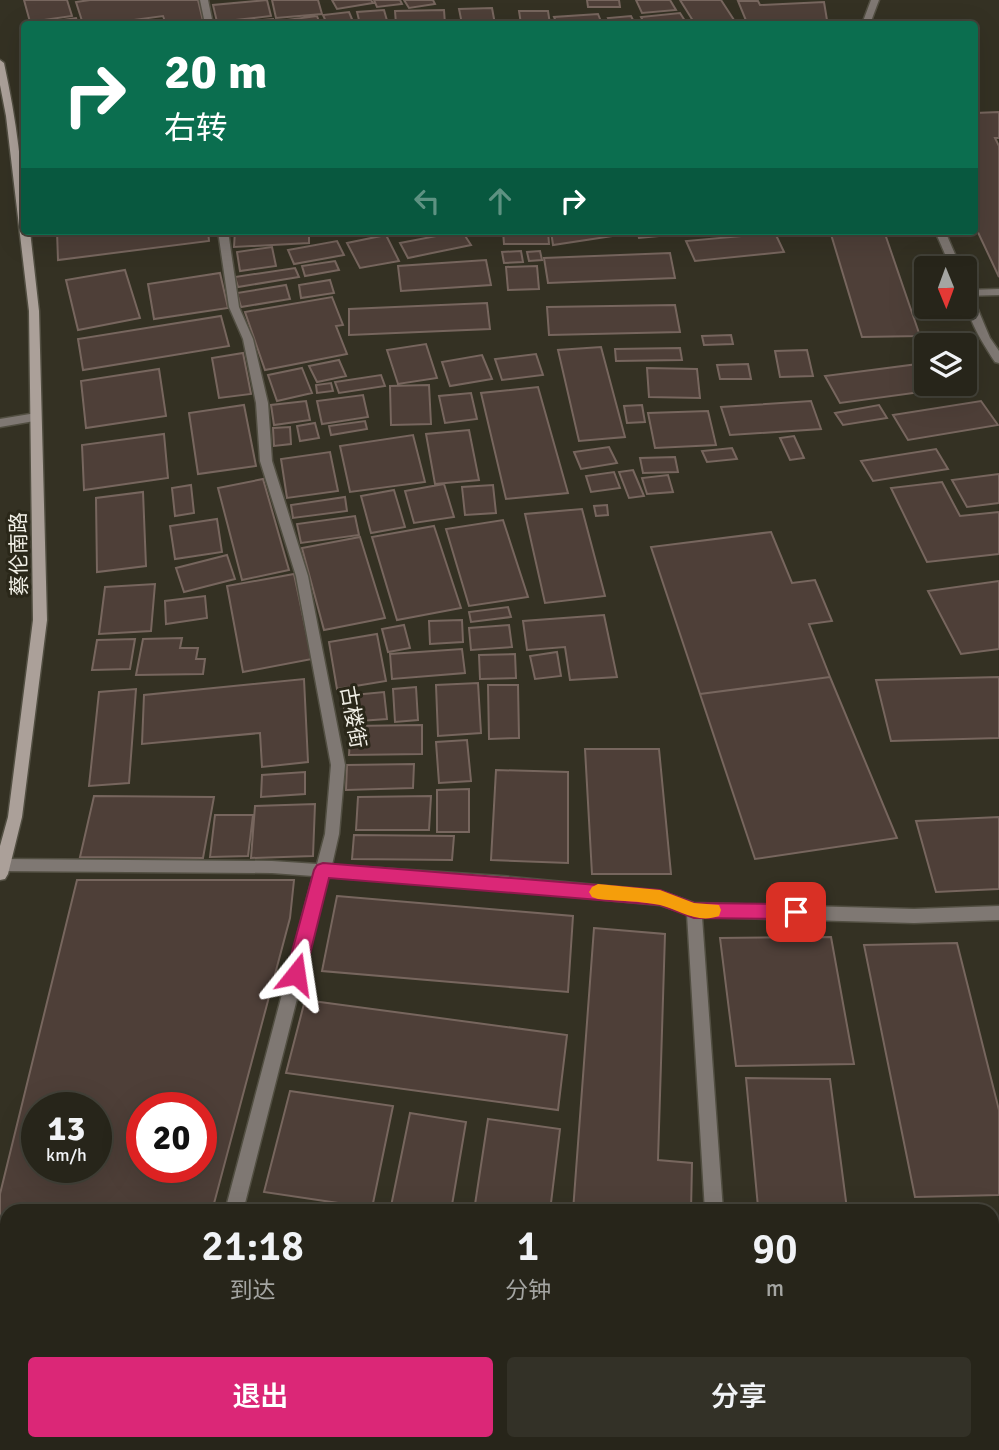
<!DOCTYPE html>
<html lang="zh">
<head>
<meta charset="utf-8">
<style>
  body { margin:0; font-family:Signika,"Noto Sans SC",sans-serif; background:#333127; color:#f1f3f6; height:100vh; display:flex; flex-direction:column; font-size:26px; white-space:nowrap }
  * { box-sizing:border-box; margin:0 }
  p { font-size:23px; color:#a4a5a2 }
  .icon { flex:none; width:38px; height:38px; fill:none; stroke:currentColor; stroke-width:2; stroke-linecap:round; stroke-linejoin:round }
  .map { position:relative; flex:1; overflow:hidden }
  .drawer { position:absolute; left:0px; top:1204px; width:999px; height:247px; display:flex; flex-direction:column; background:#27251a; border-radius:21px 21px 0 0; box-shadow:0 7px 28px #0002,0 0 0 2px #434239 }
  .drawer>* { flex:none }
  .hud { position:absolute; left:21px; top:21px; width:957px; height:214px; border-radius:7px; box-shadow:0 7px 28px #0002,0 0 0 2px #434239; background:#0b6e4f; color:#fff; overflow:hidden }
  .needle { width:46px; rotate:179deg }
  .buttons { position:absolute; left:914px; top:256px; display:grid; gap:14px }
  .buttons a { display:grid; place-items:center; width:63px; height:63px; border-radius:7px; background:#27251a; box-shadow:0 7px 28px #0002,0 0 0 2px #434239; font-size:35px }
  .speed { position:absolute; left:21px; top:1092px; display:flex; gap:14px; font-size:35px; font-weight:700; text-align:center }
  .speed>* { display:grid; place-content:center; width:91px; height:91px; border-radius:50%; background:#27251a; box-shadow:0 7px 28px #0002,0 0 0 2px #434239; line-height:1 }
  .speed small { font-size:18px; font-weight:400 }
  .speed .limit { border:10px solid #d22; background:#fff; color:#111 }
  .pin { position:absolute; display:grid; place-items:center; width:60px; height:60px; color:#fff; margin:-30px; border-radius:14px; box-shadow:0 4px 10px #0006 }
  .me { position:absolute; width:77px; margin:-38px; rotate:15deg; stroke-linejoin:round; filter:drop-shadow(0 0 5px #0008) }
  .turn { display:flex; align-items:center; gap:24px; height:147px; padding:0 28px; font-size:32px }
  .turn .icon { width:91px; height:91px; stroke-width:2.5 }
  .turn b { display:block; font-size:49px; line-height:60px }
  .lanes { display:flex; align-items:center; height:66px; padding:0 28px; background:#0003; justify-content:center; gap:35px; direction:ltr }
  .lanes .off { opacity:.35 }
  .eta { display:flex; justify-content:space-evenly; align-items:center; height:119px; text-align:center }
  .eta b { font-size:42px; font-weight:600; line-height:49px }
  .primary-button { display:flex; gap:14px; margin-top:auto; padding:14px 28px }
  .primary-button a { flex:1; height:80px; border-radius:7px; background:#db2777; color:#fff; font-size:28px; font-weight:600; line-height:80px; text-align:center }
  .primary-button a+a { background:#333127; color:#f1f3f6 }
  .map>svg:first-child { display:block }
</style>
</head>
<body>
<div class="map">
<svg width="999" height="1450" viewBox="0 0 999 1450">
  <rect width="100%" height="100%" fill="#343123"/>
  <path fill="#4e3f38" stroke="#77665e" stroke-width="2" fill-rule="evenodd" d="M24 0H67L72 16 30 22Z
    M90 0H198L203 21 166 24 163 16 104 24H83L76 2Z
    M267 0 271 16 217 22 213 5Z
    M272 0H318L322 14 276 18Z
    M332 0H371L373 3 337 9Z
    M374 0H400L402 4 377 7Z
    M404 0H433L435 4 409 8Z
    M587 0H619L620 7H588Z
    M636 0H670L676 10 642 13Z
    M680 0H721L736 23 695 24Z
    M738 1H758L760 5 824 2 827 20 747 23Z
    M492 8 495 24H462L459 9Z
    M384 10 388 24H360L357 12Z
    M444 10 445 24H396L395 11Z
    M519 11H548L550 24H521Z
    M349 12 354 24H327L323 15Z
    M680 13 687 24H645L641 17Z
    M598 14 602 24H557L554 17Z
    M317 16 320 24H287L286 20Z
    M631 16 635 24H611L608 18Z
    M76 18 78 24H36Z
    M273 19 274 24H220Z
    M999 112V138H995L999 146V277L975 226V113Z
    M57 231H208L209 241 58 260Z
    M235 231H309V243L234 247Z
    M462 231 471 245 408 258 400 243Z
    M503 231H548L549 244H504Z
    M551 231H625L626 234 553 245Z
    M637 231H711L639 238Z
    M830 231H884L920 336 862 337Z
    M775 233 784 252 695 261 686 241Z
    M386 235 399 261 360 268 347 243Z
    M337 241 344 255 294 264 288 250Z
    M272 247 276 266 240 271 237 252Z
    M521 251 523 262 504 263 502 252Z
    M540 251 542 260 529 261 527 252Z
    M670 253 675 278 548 283 544 258Z
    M486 260 491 285 401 291 398 266Z
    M335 261 339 270 305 276 302 266Z
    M537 266 539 289 508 290 506 267Z
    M295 268 299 277 238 287 235 277Z
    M125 270 140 318 78 330 66 280Z
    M220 273 228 308 154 319 148 284Z
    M330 280 334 293 301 298 299 285Z
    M286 285 290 299 241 307 237 293Z
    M332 297 343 325 336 326 347 354 265 370 245 312Z
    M487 303 490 329 349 335V309Z
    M675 305 680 332 549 335 547 307Z
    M221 316 229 346 83 370 78 339Z
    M731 335 733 344 704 345 702 336Z
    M426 344 437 378 398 384 387 350Z
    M601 347 625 437 579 441 558 350Z
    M680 348 682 360 616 361 615 349Z
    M807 350 813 376 780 377 775 351Z
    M243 353 251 394 219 398 212 358Z
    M536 354 543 375 502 380 495 359Z
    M482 355 492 379 450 386 442 362Z
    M339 360 346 376 317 382 309 366Z
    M926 363V383H963L965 386 840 403 825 376Z
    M748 364 751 379H720L717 365Z
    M302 368 312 393 277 401 268 375Z
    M647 368 697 369 700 398 649 397Z
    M159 369 166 416 86 428 81 381Z
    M381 375 385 386 339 393 335 382Z
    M331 383 333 391 317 393 316 385Z
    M429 385 431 424 391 425 390 386Z
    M538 387 568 493 506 499 481 393Z
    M471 393 477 419 445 423 439 396Z
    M363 395 368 417 322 424 317 401Z
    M306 401 310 420 274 425 271 405Z
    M811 401 821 429 730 435 721 407Z
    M981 401 998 425 908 440 893 415Z
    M244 405 256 466 198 474 189 413Z
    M642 405 645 422 627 423 624 406Z
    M879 405 887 418 843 425 835 413Z
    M708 411 716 445 655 448 648 413Z
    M365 421 367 429 331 435 329 426Z
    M315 423 319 438 300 441 297 426Z
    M290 427 291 444 274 446 273 428Z
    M469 430 479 480 435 484 426 434Z
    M164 434 168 478 84 490 82 445Z
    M413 435 425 482 350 492 340 446Z
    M794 436 804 458 790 460 780 438Z
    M609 447 617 463 581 469 574 452Z
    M732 448 737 459 707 462 702 451Z
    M936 449 948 469 873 481 861 461Z
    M330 452 338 491 287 498 281 459Z
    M675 457 678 472 643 473 640 458Z
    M633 470 644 496 629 498 619 472Z
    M614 472 620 488 591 492 586 476Z
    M999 474V503L967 507 952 480Z
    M668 475 673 492 647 494 642 478Z
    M263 479 289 570 242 580 218 488Z
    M942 482 960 516 999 512V554L927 562 891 488Z
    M444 484 454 517 414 523 405 491Z
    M191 485 194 513 175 516 172 488Z
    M493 485 496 513 465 515 462 487Z
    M394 490 405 527 371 533 361 496Z
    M143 492 146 566 97 572 96 498Z
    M345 497 347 511 293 518 291 505Z
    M607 505 608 515 596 516 594 506Z
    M582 509 605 596 545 603 525 514Z
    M355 516 359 535 301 543 297 524Z
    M217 519 222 552 175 559 170 526Z
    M503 520 528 597 469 606 446 529Z
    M434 526 461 608 397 620 372 537Z
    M771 532 792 583 815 580 832 621 809 624 830 677 700 694 651 547Z
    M360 537 385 618 324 630 302 548Z
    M227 555 235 579 184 592 176 568Z
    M294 574 312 659 243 672 227 586Z
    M999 581V649L961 654 928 591Z
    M155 584 151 631 99 634 105 587Z
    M205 596 207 618 166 624 165 601Z
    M508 607 511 617 471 622 469 612Z
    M604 615 617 677 570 680 565 647 527 650 523 621Z
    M462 620 463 642 430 644 429 621Z
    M404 625 410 648 388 652 382 629Z
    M509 625 512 647 471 650 469 628Z
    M377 634 386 681 337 689 329 642Z
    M182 638 180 648H198L196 659H205L203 674 136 675 143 639Z
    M135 639 130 669 92 670 97 640Z
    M462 649 465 673 392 679 390 654Z
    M557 652 561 676 535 679 530 656Z
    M515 654 516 678 480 679 479 655Z
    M830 677 897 838 755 859 700 694Z
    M999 677V738L891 741 876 680Z
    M304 679 308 762 262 767 260 733 142 744 144 695Z
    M478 683 481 733 438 736 436 685Z
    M488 685H518L519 738 489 739Z
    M416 687 418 720 395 722 393 689Z
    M136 689 129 783 89 786 99 692Z
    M384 692 387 719 345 722 343 696Z
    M422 725V754L349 755 351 726Z
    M467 740 471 781 439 783 436 742Z
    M585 749H659L671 874H592Z
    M414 764 413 788 346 790 347 765Z
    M496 770 568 772V863L491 860Z
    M305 772V794L261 797 262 775Z
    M469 789V832H437V790Z
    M94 796 214 797 203 858 80 857Z
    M431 796 429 830H356L358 797Z
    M315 804 313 856 251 858 255 806Z
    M215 815H253L248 856 210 857Z
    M999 817V889L936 892 916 821Z
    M354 835 454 836 452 860 352 859Z
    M77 880H294L290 918 212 1211H7V1444H150L148 1450H0V1194ZM37 1108H96V1167H37ZM142 1108H201V1167H142Z
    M337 896 573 916 568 992 322 971Z
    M594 928 665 934 658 1160 692 1163 691 1211H573Z
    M831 937 854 1064 736 1066 720 938Z
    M957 943 999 1110V1195L915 1197 864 945Z
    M305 1000 567 1035 558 1110 286 1073Z
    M746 1078 830 1079 847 1209 758 1207Z
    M290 1091 393 1106 372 1208 264 1192Z
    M410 1113 466 1122 451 1211H390Z
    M488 1119 560 1129 550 1211H474Z
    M992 1217H999V1328L992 1329Z
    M992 1392H999V1450H968L967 1444H992Z
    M200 1444H244L243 1450H199Z
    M328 1444H417L416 1450H335L326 1448Z
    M432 1444H528V1450H431Z
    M618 1444H673L674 1450H618Z
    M682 1444H809L810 1450H683Z
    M822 1444H942L943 1450H823Z"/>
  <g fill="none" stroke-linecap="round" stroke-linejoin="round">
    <g stroke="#524f42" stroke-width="3">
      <path id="service" d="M200 0H208L213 24H205Z
        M218 231H228L239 307 253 339 268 403 272 461 308 576 345 765 339 834 332 865 501 876 660 891 694 903 914 909 999 906V920L914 923 702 917 723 1211H705L687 914 660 905 501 890 328 877 243 1211H225L313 876 272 873 0 871V859H2L272 861 317 864 325 834 331 765 296 576 260 461 256 403 243 339 229 307Z
        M36 413 40 414V420L0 427V419Z
        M992 1342H999V1360H992Z
        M164 1444H184L183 1450H163Z"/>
    </g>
    <g stroke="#524f42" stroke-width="3">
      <path id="minor" d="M999 289V295L964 296 966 290Z"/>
    </g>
    <g stroke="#524f42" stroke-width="3">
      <path id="tertiary" d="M871 0H879L870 24H862Z
        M935 231H945L961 268H951Z
        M964 285 969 288 990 338 999 351V363L995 362C980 339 964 314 964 285Z"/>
    </g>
    <g stroke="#524f42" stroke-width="3">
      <path id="secondary" d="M0 60 4 63C16 119 24 174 24 231H30L39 311 47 620 22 817 8 874 5 879 0 880V846L8 817 33 620 29 311 6 116 0 85Z"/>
    </g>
    <use href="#service" fill="#7f7873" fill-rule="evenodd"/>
    <use href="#minor" fill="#7f7873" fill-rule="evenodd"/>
    <use href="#tertiary" fill="#7f7873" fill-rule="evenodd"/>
    <use href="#secondary" fill="#aba099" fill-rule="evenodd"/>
  </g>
  <path fill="#db2777" stroke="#8e194d" stroke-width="2" d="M323 863 660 890 694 903 796 904 802 906 805 912 802 917 796 919 694 918 660 905 329 878 305 974 302 980 296 983 289 980 286 974 314 870 317 865Z"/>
  <path fill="#f59e0b" d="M598 884 660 890 694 903 719 905 721 910 719 916C697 924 680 910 660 905 640 901 618 901 598 899L592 897 589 892 592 887Z"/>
  <g text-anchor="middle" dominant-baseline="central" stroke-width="6" stroke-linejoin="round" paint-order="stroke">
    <g font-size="21" fill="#f0eee5" stroke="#2a2719">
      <text transform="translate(19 554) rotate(-91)">蔡伦南路</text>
      <text transform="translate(353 717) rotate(80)">古楼街</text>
    </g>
  </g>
</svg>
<div class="buttons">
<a><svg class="needle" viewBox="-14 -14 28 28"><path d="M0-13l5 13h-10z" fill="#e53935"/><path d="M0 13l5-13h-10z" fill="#a4a5a2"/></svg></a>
<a><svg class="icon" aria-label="layers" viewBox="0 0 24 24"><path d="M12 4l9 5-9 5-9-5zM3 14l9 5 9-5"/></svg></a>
</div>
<div class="speed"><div>13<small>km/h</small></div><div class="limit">20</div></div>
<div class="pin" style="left:796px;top:912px;background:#d93025"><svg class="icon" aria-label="arrive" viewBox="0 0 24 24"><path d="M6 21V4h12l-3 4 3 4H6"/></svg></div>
<svg class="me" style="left:296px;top:974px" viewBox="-20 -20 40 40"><path d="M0-17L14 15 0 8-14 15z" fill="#db2777" stroke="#fff" stroke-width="4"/></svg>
<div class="hud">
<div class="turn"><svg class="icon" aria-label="right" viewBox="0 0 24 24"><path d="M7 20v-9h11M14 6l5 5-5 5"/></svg><div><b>20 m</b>右转</div></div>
<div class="lanes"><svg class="icon off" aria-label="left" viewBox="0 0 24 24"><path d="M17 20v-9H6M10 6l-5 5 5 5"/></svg><svg class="icon off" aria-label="ahead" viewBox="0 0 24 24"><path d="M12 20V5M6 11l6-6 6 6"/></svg><svg class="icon" aria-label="right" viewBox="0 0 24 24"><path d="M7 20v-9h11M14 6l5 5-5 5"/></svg></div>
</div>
<section class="drawer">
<div class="eta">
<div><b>21:18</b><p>到达</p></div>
<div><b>1</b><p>分钟</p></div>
<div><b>90</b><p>m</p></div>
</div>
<div class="primary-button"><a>退出</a><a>分享</a></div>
</section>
</div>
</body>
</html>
